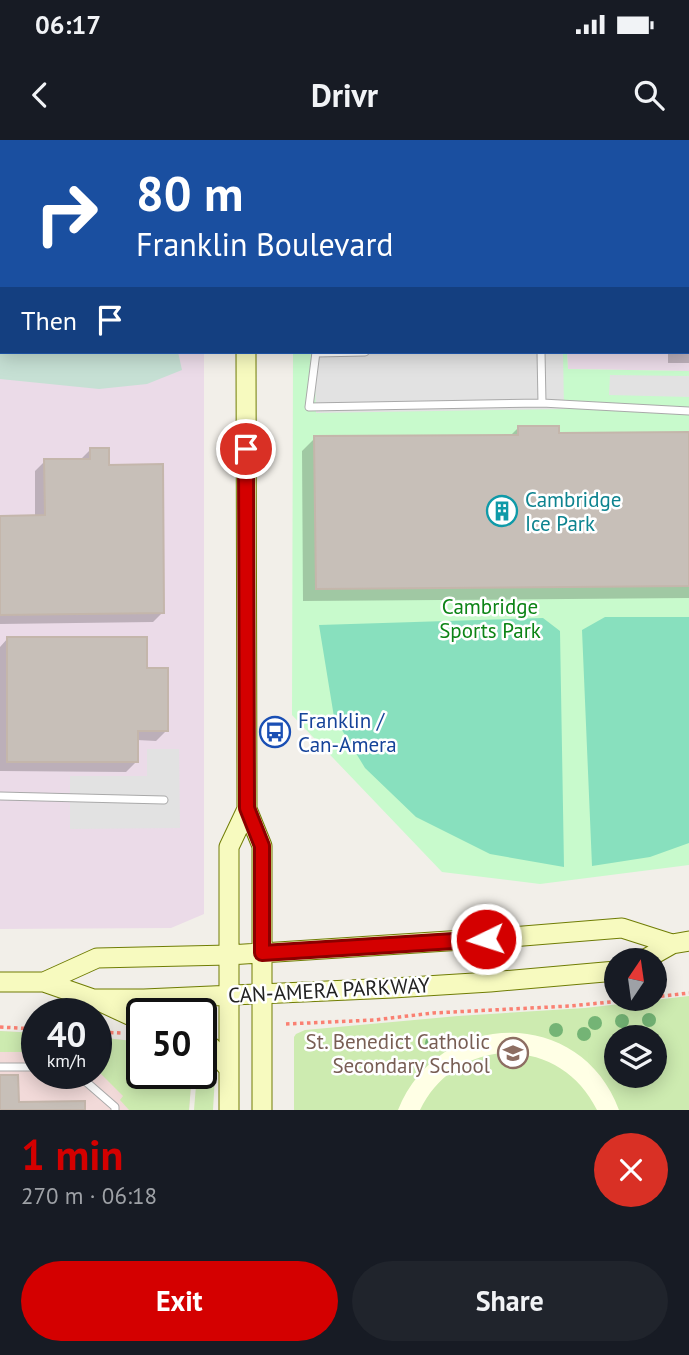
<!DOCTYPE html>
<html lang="en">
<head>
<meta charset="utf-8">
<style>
  body { margin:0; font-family:"PT Sans",sans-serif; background:#20242c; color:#f1f3f6; height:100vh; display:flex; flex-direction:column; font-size:26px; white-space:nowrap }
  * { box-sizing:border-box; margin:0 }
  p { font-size:23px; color:#9ea1a6 }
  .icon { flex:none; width:38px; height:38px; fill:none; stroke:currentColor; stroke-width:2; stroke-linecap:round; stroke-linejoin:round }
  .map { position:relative; height:970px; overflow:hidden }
  .sheet { display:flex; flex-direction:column; background:#171b24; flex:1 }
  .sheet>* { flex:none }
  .guide { position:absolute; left:0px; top:0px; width:690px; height:214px; box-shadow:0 4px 18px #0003; background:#1a4fa0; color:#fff; overflow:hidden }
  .needle { width:46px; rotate:13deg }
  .controls { position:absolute; left:604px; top:808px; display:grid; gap:14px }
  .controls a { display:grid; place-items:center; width:63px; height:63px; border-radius:50%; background:#171b24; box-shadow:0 4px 18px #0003; font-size:35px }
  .speed { position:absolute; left:21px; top:858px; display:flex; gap:14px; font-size:35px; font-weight:700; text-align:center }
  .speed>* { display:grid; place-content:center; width:91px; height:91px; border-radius:50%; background:#171b24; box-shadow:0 4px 18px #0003; line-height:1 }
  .speed small { font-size:18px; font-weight:400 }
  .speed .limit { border:4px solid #111; border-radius:10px; background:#fff; color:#111 }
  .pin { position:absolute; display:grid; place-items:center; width:60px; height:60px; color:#fff; margin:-30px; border:4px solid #fff; border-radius:50%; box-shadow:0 2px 7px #0007 }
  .me { position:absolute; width:77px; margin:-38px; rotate:266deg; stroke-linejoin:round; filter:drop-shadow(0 0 5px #0008) }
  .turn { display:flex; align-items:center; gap:24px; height:147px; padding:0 21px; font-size:32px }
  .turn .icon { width:91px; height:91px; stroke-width:2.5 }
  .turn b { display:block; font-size:49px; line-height:60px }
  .then { display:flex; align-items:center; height:66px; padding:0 21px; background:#0003; gap:14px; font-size:26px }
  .round { display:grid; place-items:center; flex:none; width:74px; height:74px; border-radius:37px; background:#20242c }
  .head { display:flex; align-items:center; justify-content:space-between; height:119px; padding:0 21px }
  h1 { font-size:42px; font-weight:700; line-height:52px; color:#d40000 }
  .button { display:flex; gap:14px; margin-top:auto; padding:14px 21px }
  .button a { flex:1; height:80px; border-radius:42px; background:#d40000; color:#fff; font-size:28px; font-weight:700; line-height:80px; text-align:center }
  .button a+a { background:#20242c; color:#f1f3f6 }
  .status { display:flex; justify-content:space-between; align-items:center; height:49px; padding:0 35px; background:#171b24; direction:ltr }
  .status svg { height:19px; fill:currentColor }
  header { display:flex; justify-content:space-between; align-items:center; height:91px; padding:0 21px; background:#171b24; font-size:32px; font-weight:700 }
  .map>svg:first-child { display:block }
</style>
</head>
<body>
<div class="status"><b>06:17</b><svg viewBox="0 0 49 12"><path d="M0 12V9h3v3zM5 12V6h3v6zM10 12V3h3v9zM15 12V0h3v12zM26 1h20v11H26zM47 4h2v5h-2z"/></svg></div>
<header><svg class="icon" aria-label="back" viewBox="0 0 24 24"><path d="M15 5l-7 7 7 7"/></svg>Drivr<svg class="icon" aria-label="search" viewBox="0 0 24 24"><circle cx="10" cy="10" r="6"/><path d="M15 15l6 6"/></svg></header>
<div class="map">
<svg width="689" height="970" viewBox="0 0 689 970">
  <rect width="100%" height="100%" fill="#f2efe9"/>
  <path fill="#f2dad9" d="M0 891 37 893V933H96V897L142 902V933H192L189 970H0Z"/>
  <path fill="#ebdbe8" d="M564 0H689V231L568 229 567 212H688V2H564Z
    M0 81H2V212H204V774L171 788 0 789Z"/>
  <path fill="#ffffe5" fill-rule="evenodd" d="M689 865V970H358L433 889ZM616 898H654V936H616Z"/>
  <path fill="#cdebb0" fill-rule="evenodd" d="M689 856V970H619C581 866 439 868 398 970H294V897L296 894 305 890 458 876 585 868ZM616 898H654V936H616Z
    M0 891 37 893V917H25L24 912H0Z
    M96 897 142 902V933H192L189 970H129L120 960 123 956 96 929Z
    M201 912 208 919 213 935 215 936 213 970H194L197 933H201Z
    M501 913C544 912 578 932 597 970H420C436 937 465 917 501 913Z"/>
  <path fill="#c6e0d4" d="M0 93H2V212H178L182 230 147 244 99 249 0 239Z"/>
  <path fill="#c8facc" d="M293 212H567L568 229 689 231V725L540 744 442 732 292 575Z"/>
  <path fill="#88e0be" d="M605 477H689V703L650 717 592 726 582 490Z
    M543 478 560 491 564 727 490 714 416 677 365 628 334 577 319 485Z"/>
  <path fill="#e2e2e2" d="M314 212H563L564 269 316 273Z
    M610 235 689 236V257L609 255Z
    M147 609H179L180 688 70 689V636H147Z"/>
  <path fill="#0003" d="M688 94H689V223H668V212H688Z
    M518 288 558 294 689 293V458L303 461 302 311 315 298 510 296Z
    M90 310 107 327 163 472 153 482 0 484V378L35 377V331L45 321 80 320Z
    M8 498 166 591 156 601 137 600 136 622 126 632 0 631V507Z"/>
  <path fill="#c7bfb8" stroke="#c4b6ab" stroke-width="2" d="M688 92H689V211H688Z
    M518 286H559V293L689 292V446L316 449 314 296 518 295Z
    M90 308H109V325L163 324 164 473 0 475V376L45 375 44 319H90Z
    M7 497H147V528H168V591H138V622H7Z
    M0 935H18L19 962 85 961V970H0Z"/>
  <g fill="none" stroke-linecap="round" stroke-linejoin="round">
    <g stroke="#a9a9a9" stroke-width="9">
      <path id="service" d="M0 0V50
        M316 212 309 267 542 263 541 212
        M316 213 365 212
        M542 263 689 271
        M0 656 164 660
        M0 927H37
        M76 933 115 967V970"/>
    </g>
    <g stroke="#a9a9a9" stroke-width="16">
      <path id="minor" d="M0 51H2"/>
    </g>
    <g stroke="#707d05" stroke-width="21">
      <path id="secondary" d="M248 2V0
        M246 212 247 669 262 706V970
        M642 821 672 804 689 801
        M0 842H44L93 859H144L393 848 490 842 616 831
        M44 842 97 818 229 815 511 797 622 788 672 804
        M101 862 142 881
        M201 901 211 907 229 929
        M229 970V707L247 669"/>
    </g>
    <path stroke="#fa8072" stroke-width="3.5" stroke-dasharray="3.5 3.5" stroke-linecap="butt" d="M212 0 213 2
      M286 2V0
      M654 857 689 853
      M286 884 374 880 433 873 570 866 640 859
      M0 887 37 889
      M96 892 122 893"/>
    <use href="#service" stroke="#fff" stroke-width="7"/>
    <use href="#minor" stroke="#fff" stroke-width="14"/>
    <use href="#secondary" stroke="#f7fabf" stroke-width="19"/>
  </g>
  <g fill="#74b475">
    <circle cx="649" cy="880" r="7"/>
    <circle cx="622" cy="881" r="7"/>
    <circle cx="595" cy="883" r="7"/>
    <circle cx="556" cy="890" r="7"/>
    <circle cx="584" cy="894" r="7"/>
    <circle cx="432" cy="903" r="7"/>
  </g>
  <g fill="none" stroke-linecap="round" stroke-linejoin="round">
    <g stroke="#8a0000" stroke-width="18">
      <path id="route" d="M246 309 247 668 262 706V813L486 799"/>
    </g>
    <use href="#route" stroke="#d40000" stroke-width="12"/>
  </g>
  <defs>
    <g id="building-ring" transform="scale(1.575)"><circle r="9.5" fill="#fff" stroke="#0f9aa8" stroke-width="1.5"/><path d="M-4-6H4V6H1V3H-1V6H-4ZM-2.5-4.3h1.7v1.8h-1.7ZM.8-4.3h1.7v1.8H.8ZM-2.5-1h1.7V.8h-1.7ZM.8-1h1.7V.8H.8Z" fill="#0f9aa8"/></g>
    <g id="bus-ring" transform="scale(1.575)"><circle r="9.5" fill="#fff" stroke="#1a4fb4" stroke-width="1.5"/><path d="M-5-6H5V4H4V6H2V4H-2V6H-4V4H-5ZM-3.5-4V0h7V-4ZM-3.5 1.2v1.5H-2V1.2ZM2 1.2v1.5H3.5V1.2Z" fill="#1a4fb4"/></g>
    <g id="school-ring" transform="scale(1.575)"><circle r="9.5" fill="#fff" stroke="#8d6e63" stroke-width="1.5"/><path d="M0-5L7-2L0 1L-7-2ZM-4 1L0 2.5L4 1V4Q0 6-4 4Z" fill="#8d6e63"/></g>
  </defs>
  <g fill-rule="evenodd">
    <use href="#building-ring" x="502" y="371"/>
    <use href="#bus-ring" x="275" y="592"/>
    <use href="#school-ring" x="513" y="913"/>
  </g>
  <g text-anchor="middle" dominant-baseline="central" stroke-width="5" stroke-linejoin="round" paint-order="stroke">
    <g font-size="21" fill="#0d838f" stroke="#fff" text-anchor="start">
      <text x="525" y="359">Cambridge<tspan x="525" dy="24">Ice Park</tspan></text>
    </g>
    <g font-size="21" fill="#0c8416" stroke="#fff">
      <text x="490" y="466">Cambridge<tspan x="490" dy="24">Sports Park</tspan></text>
    </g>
    <g font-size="21" fill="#164399" stroke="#fff" text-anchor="start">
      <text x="298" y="580">Franklin /<tspan x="298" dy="24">Can-Amera</tspan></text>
    </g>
    <g font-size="21" fill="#222" stroke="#fff">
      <text transform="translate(329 850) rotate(-3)">CAN-AMERA PARKWAY</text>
    </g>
    <g font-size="21" fill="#785e54" stroke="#fff" text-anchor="end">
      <text x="490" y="901">St. Benedict Catholic<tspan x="490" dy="24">Secondary School</tspan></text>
    </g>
  </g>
</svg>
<div class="controls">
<a><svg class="needle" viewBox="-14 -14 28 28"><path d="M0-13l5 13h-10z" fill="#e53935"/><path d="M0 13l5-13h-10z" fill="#9ea1a6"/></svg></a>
<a><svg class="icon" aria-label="layers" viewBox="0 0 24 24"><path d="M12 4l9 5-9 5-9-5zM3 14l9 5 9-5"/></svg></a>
</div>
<div class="speed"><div>40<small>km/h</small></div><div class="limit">50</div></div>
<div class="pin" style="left:246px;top:309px;background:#d93025"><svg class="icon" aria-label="arrive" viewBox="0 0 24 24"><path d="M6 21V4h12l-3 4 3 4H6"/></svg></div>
<svg class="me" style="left:486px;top:799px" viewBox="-20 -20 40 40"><circle r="17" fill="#d40000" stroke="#fff" stroke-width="3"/><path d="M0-11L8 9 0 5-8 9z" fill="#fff"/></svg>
<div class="guide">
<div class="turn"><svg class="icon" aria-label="right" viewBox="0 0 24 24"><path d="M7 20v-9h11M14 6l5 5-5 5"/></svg><div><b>80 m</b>Franklin Boulevard</div></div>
<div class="then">Then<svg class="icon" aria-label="arrive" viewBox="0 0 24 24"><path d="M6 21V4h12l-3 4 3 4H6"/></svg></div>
</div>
</div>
<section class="sheet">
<div class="head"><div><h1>1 min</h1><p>270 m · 06:18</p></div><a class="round" style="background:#d93025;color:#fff"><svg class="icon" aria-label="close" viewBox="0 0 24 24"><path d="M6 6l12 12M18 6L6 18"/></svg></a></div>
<div class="button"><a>Exit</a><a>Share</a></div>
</section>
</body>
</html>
